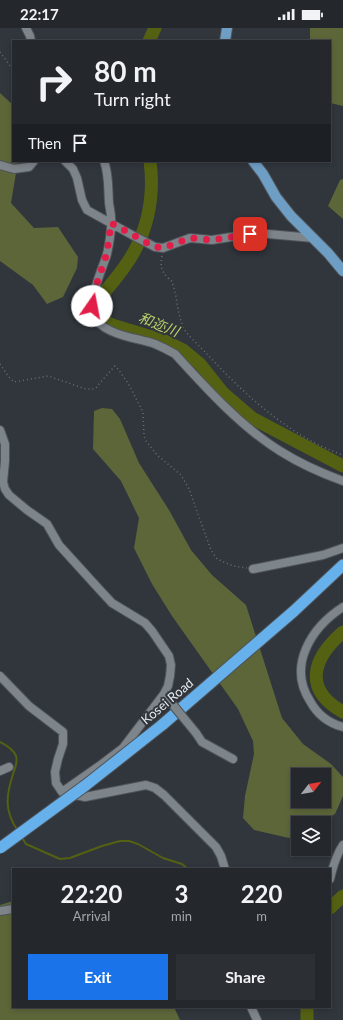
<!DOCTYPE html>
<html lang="en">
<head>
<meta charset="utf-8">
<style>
  body { margin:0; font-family:Lato,"Noto Sans JP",sans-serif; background:#2c3035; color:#f1f3f6; height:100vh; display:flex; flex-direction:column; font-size:15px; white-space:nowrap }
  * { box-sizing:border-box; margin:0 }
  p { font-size:13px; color:#a3a6aa }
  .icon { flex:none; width:22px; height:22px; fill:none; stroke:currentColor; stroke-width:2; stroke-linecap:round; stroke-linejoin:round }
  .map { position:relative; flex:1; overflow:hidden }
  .details { position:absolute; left:12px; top:840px; width:319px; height:140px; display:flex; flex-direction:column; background:#24282d; border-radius:0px; box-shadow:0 2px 6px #0003,0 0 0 1px #414449 }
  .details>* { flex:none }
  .hud { position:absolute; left:12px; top:12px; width:319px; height:122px; border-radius:0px; box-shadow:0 2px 6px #0003,0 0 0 1px #414449; background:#24282d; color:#f1f3f6; overflow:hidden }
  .needle { width:26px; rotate:59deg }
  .fabs { position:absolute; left:291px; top:740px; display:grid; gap:8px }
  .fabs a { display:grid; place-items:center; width:40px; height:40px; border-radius:0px; background:#24282d; box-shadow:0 2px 6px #0003,0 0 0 1px #414449; font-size:20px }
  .pin { position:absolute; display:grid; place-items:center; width:34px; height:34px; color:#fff; margin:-17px; border-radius:8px; box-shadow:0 2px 6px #0006 }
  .me { position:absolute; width:44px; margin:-22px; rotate:12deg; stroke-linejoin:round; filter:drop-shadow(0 0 3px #0008) }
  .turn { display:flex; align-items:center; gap:14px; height:84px; padding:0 16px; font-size:18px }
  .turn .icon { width:52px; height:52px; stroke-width:2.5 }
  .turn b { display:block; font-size:28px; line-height:34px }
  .then { display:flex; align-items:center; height:38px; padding:0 16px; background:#0003; gap:8px; font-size:15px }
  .eta { display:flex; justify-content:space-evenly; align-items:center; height:68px; text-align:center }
  .eta b { font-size:24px; font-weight:700; line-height:28px }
  .button { display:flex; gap:8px; margin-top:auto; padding:8px 16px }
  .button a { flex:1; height:46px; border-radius:0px; background:#1a73e8; color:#fff; font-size:16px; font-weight:700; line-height:46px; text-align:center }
  .button a+a { background:#2c3035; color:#f1f3f6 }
  .status { display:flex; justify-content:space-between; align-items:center; height:28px; padding:0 20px; background:#24282d; direction:ltr }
  .status svg { height:11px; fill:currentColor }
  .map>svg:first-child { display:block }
</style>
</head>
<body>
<div class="status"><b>22:17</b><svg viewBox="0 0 49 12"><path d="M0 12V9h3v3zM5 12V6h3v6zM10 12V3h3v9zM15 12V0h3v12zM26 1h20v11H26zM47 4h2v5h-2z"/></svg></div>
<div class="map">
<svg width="343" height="992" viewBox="0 0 343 992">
  <rect width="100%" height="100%" fill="#30363c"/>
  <path fill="#5c6639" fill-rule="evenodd" d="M310 0H343V78L330 75V13H310Z
    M0 65 13 77V133H18L11 175 34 200 58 199 78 229 77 240 63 269 47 276 33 257 0 233Z
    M343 151V191L328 178 340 152Z
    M102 380 112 381 120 391 139 435 169 482 191 522 212 547 246 577 282 690 303 716 331 736 343 749V768L335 786 319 795H298V806L289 810 254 802 243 790 245 768 254 726 253 713 238 681 172 588 152 556 134 520 139 490 121 453 93 421 94 383ZM298 747H324V773H298Z
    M13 873V979H174L180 992H0V877Z"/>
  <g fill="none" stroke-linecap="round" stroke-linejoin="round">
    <path stroke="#556112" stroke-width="2" d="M0 714C6 717 13 721 16 728 18 734 15 741 13 746 6 768 4 783 18 803
      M21 808 26 816 60 831 70 830 102 818 120 813H129L138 816 163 830 182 836 188 841"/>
    <path stroke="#556112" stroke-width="13" d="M149 13 155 0
      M150 133C155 170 147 208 125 238 116 251 106 262 96 275L95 281 99 290 112 297 165 313 183 322 200 336 223 365 252 390 343 438
      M343 604C313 630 302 661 343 684
      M330 880 343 868
      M307 992V979"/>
    <g stroke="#4e5358" stroke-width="10">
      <path id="minor" d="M26 0 30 8 31 13
        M65 133 73 141 77 150 82 172 87 182 132 207 155 219 163 220 190 210 212 212 250 206H268L313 210
        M104 133C109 146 108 161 109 175 110 182 112 189 111 196 111 206 109 217 107 226 102 243 84 277 97 293 110 308 138 310 155 316 162 319 168 322 175 326 205 359 241 399 280 423 299 435 321 445 343 453
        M0 137 14 141 29 139 34 133
        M0 402 5 416V433L3 454 5 461 9 467 27 482 47 496 59 517 99 561 112 575 145 595 152 603 169 628 171 637 170 648 168 658 164 666 123 720 102 736 62 764
        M253 541 323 527 343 520
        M343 579C312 599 287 637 310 673 317 686 328 695 343 699
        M0 648 29 678 63 704V716L58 731 55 744 56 755 62 764 85 769 146 757 155 760 164 767 216 819 221 828 225 841
        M196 705 202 714 233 731
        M0 743 9 739
        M330 851C333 838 336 827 343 817
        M0 883 13 881
        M251 979 257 992"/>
    </g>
    <g stroke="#4e5358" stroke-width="12">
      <path id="major" d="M225 13 227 0
        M253 133 263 146 276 169 291 188 328 225 343 243"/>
    </g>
    <g stroke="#4e5358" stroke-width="13">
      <path id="highway" d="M162 697 294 583 343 537"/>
    </g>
    <path stroke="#6a6f74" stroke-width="1.5" stroke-dasharray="1 3" stroke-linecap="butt" d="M0 24 13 42
      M162 228C160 237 161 243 168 250 171 252 172 253 173 257 177 268 177 281 181 293 182 295 183 299 184 301 189 309 201 319 207 326 244 366 290 409 343 427
      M0 336 8 348 14 354 48 348 86 361H93L96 360 99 356 115 338 118 341 128 355 143 384 144 408 146 413 157 427 181 447 189 461 211 522 217 531 233 538 247 540"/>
    <use href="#minor" stroke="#7d848a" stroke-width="8"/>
    <use href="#major" stroke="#6f9ec4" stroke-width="10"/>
    <use href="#highway" stroke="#66b0eb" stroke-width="11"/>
    <g stroke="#4e5358" stroke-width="10" stroke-linecap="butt">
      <path id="minor-bridge" d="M164 666 196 705"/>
    </g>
    <g stroke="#4e5358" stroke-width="13" stroke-linecap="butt">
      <path id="highway-bridge" d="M0 820 86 757 162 697"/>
    </g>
    <use href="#minor-bridge" stroke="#7d848a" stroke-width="8"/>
    <use href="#highway-bridge" stroke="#66b0eb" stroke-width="11"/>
  </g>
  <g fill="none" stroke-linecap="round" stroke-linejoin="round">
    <path stroke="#e11d48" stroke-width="7" stroke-dasharray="0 12.6" d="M92 278 94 264 107 225 111 195 155 219 163 220 190 210 212 212 250 206"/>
  </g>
  <g text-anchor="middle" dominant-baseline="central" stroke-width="4" stroke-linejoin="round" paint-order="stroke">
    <g font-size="13" fill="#e6eaed" stroke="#30363c">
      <text transform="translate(167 673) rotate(-40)">Kosei Road</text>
    </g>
    <g font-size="14" font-style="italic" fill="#bcd06a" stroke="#30363c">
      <text transform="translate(159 296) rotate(21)">和迩川</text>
    </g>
  </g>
</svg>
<div class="fabs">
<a><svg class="needle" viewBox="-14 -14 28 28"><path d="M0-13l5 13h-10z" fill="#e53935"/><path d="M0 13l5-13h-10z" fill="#a3a6aa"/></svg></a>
<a><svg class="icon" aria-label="layers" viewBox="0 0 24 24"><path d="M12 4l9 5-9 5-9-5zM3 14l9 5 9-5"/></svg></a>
</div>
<div class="pin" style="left:250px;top:206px;background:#d93025"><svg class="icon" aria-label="arrive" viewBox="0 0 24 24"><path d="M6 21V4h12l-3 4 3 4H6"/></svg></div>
<svg class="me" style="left:92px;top:278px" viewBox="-20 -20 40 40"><circle r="19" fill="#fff"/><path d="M0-13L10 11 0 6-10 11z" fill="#e11d48"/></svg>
<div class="hud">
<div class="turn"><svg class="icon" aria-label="right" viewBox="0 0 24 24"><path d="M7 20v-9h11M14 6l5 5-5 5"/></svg><div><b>80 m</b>Turn right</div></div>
<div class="then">Then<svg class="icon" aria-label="arrive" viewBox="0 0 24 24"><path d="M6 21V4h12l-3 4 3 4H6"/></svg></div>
</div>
<section class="details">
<div class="eta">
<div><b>22:20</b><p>Arrival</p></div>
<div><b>3</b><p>min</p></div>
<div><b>220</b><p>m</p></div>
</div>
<div class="button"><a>Exit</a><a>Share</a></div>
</section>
</div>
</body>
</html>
